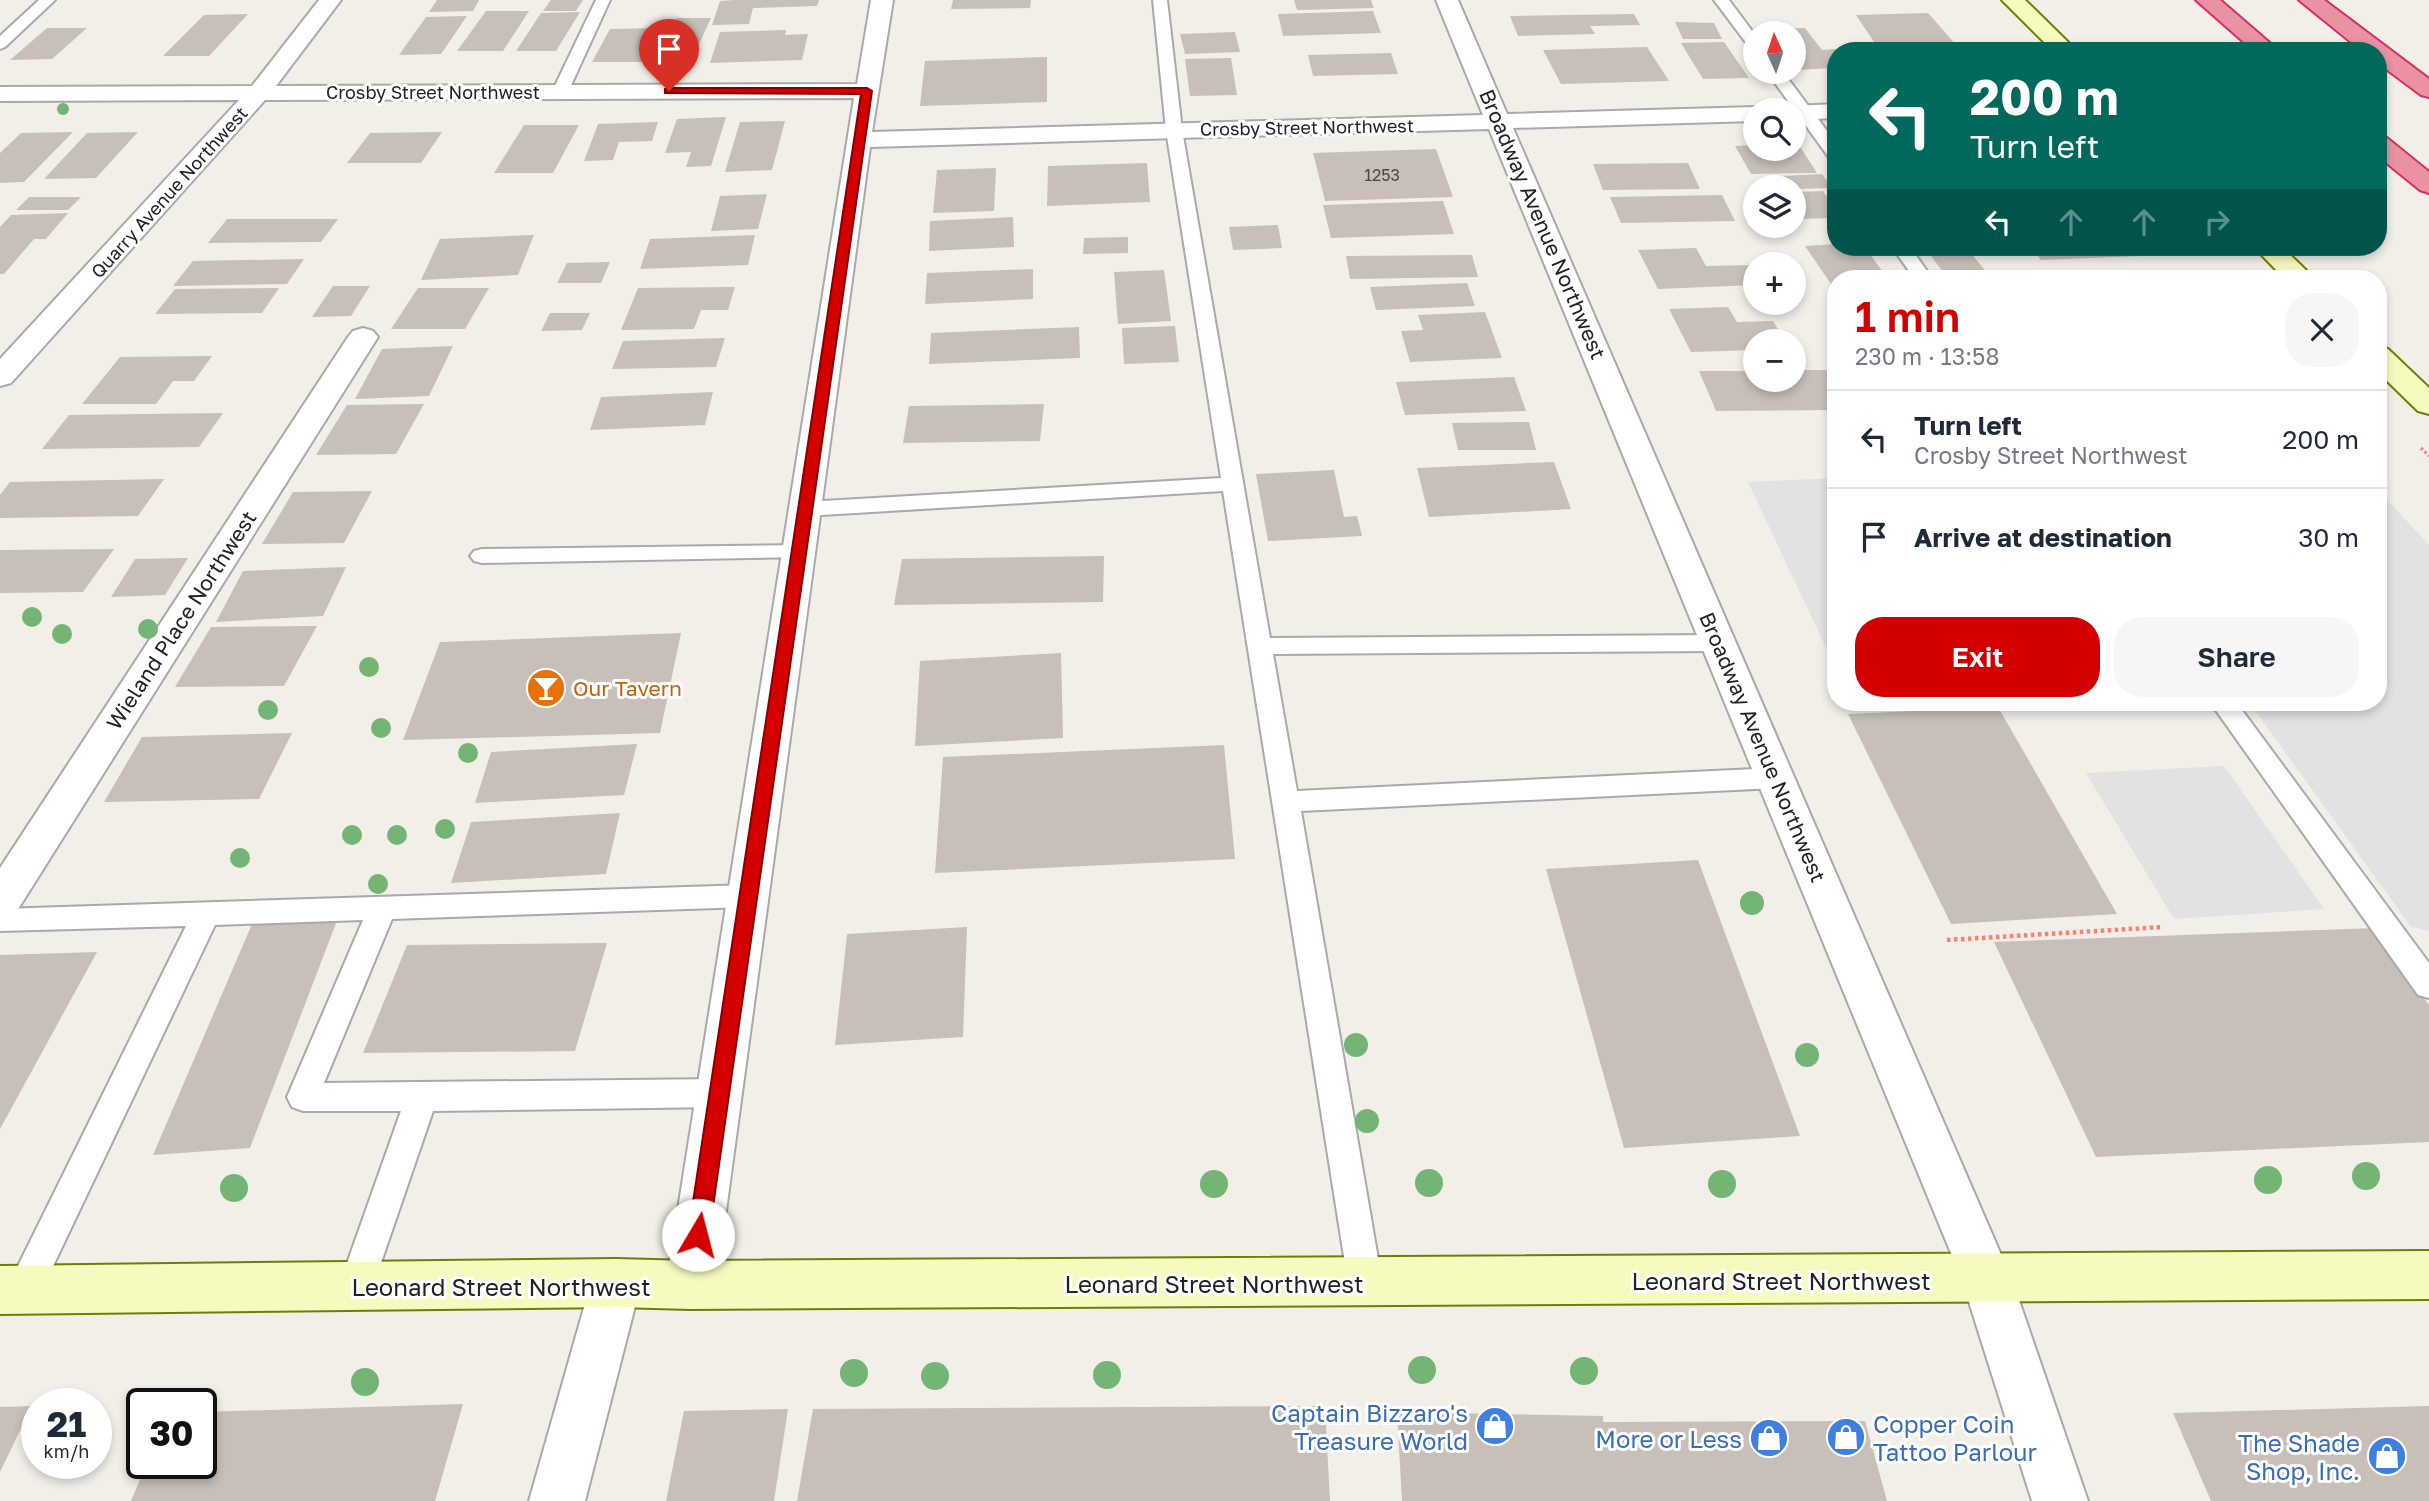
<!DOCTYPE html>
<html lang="en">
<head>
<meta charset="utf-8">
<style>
  body { margin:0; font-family:"Golos Text",sans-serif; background:#f6f6f7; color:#1f2937; height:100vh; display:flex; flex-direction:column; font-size:26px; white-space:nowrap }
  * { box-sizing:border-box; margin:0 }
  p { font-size:23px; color:#747a83 }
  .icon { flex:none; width:38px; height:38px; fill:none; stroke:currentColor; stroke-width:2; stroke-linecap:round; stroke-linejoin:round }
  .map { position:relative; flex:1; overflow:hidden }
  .side { position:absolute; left:1827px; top:270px; width:560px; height:441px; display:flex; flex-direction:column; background:#fff; border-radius:28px; box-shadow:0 4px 10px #0003 }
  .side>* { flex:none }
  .top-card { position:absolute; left:1827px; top:42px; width:560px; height:214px; border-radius:28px; box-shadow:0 4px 10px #0003; background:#00695c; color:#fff; overflow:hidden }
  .needle { width:46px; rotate:357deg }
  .fabs { position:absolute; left:1743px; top:21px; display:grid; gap:14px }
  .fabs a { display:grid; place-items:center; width:63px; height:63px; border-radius:50%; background:#fff; box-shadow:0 4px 10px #0003; font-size:35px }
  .speed { position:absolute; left:21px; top:1388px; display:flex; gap:14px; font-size:35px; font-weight:700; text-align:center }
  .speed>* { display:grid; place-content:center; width:91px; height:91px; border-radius:50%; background:#fff; box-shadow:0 4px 10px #0003; line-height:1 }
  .speed small { font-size:18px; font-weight:400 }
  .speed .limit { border:4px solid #111; border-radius:10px; background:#fff; color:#111 }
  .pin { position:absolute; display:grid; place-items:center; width:60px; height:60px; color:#fff; margin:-72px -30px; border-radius:50% 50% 50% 0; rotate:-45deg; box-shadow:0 0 7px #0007 }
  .pin .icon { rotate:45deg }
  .me { position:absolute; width:77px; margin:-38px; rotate:8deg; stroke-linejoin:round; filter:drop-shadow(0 0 5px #0008) }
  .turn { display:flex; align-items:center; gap:24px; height:147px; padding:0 28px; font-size:32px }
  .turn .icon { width:91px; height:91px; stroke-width:2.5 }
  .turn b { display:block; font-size:49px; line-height:60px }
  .lanes { display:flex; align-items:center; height:66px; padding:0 28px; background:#0003; justify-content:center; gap:35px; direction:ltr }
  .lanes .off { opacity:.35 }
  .round { display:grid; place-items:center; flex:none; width:74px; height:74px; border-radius:28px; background:#f6f6f7 }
  .headline { display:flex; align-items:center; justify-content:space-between; height:119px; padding:0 28px }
  h1 { font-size:42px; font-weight:600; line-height:52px; color:#d40000 }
  .button { display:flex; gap:14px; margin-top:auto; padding:14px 28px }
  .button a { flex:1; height:80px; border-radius:28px; background:#d40000; color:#fff; font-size:28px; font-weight:600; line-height:80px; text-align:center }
  .button a+a { background:#f6f6f7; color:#1f2937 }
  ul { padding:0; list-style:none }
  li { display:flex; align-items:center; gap:21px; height:98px; padding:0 28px; border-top:2px solid #e0e1e3 }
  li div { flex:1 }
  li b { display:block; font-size:26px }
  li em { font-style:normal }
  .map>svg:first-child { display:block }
</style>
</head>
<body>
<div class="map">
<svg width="2429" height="1501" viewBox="0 0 2429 1501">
  <rect width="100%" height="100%" fill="#f2efe9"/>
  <path fill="#e2e2e2" d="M1836 478V669L1748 482Z
    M2378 490 2429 545V931L2411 927 2249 702H2378Z
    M2224 766 2324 909 2174 919 2086 773Z"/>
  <path fill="#c7bfb8" d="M437 0H479L473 11 429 12Z
    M551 0H583L576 11H543Z
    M735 0H819L817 6 753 8 749 24 712 25 720 1Z
    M953 0H1031L1030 8 951 9Z
    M1294 0H1371L1374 8 1297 10Z
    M486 11H529L503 51H457Z
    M1373 11 1381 33 1283 36 1278 14Z
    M580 12 556 51H516L541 13Z
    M1928 13 1957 46 1878 48 1856 15Z
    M248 14 209 56H163L204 15Z
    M1634 14 1640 25 1590 26 1595 34 1518 36 1510 16Z
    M467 16 441 54 399 55 426 17Z
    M677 18H711L690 64H654Z
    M1675 22 1714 23 1722 39H1683Z
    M47 28H87L52 59 10 60Z
    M658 28 642 62H592L610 29Z
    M1805 28 1822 50 1836 49V68L1795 70 1794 33H1769L1766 29Z
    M786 30 785 35 808 34 802 60 710 63 720 32Z
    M1235 32 1240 52 1185 54 1180 34Z
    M1724 42 1749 78 1703 79 1681 43Z
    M1647 47 1669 81 1561 84 1543 50Z
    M1391 53 1398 74 1313 76 1308 55Z
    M1047 57V102L920 106 925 61Z
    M1231 58 1237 95 1190 96 1185 59Z
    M726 117 711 166 686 167 691 152 665 153 677 119Z
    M785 121 772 170 725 172 740 122Z
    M658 122 652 141 619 142 613 160 584 161 598 124Z
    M524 125H579L553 173H494Z
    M73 132 24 182 0 183V153L21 133Z
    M138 132 96 178 44 179 87 133Z
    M442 132 421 163H347L370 133Z
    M1755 145V149H1794V145H1799L1817 173 1751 174 1735 146Z
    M1436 149 1453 197 1325 201 1313 153Z
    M1147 163 1150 202 1047 206 1048 166Z
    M1688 163 1700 189 1603 190 1593 164Z
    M996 168 994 211 933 213 937 170Z
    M1822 174 1832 188 1794 189 1787 187 1780 176Z
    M1823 191 1836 210V218L1794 219V192Z
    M767 194 758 229 711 231 720 196Z
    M1722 195 1735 221 1621 223 1610 197Z
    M29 197H81L68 210H16Z
    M1443 201 1454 234 1331 238 1323 205Z
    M68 213 46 239H34L4 274H0V227L11 215Z
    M1013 217 1014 247 929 251 930 221Z
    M227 219H338L321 242 208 243Z
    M1278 225 1282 248 1233 250 1229 227Z
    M534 235 518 275 421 280 440 239Z
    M755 235 748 265 640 269 650 239Z
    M1128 237V253L1083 254 1084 238Z
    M1836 244V247H1865L1887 278H1836V284H1831L1805 246Z
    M1966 247 1988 274 1946 276 1925 248Z
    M2031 247H2158L2165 255 2041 260Z
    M1696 248 1706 266 1755 265V285L1658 289 1638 250Z
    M1472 255 1478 277 1350 279 1346 256Z
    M304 259 287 284 173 286 193 261Z
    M610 262 601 283H557L567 263Z
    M1033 269V299L925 304 927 273Z
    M1164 270 1171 321 1118 324 1114 272Z
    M2183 271 2189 278H2063L2060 274Z
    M1467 283 1475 306 1376 310 1370 287Z
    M333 286H370L351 316 312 317Z
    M735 287 728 310H701L694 329 621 330 638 288Z
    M279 288 262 313 155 314 175 289Z
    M418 288H489L465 329H391Z
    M1728 307 1737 322 1773 321 1785 341H1755V350L1691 352 1669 309Z
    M1485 312 1502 358 1410 362 1401 331 1423 330 1418 315Z
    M550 313H590L582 330 541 331Z
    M1175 326 1179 362 1124 364 1122 328Z
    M1079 327 1080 358 929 364 931 333Z
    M725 338 716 367 612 369 623 341Z
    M453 346 429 396 355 399 382 349Z
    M212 356 194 381H173L156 404H82L120 357Z
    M1794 370H1826L1836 390V410L1716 411 1699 371H1755V380H1794Z
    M1514 377 1526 411 1405 415 1396 382Z
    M713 392 705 425 590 430 601 397Z
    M424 404 396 454 316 455 347 405Z
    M1044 404 1040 441 903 443 909 406Z
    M223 413 199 447 42 449 69 415Z
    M1529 422 1536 450H1458L1452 423Z
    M1554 462 1571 509 1429 517 1417 468Z
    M1334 470 1344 517 1357 516 1362 536 1268 541 1256 474Z
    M164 479 138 516 0 518V495L10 482Z
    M372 491 344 543 262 544 293 492Z
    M114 549 83 592 0 593V550Z
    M1104 556 1103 602 894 605 902 559Z
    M188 558 165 595 111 597 135 559Z
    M346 567 323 616 216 622 243 571Z
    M317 626 284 686 175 687 211 627Z
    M681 633 660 733 403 740 440 642Z
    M1061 653 1063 738 915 746 920 661Z
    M1998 707 2117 914 1951 924 1848 714Z
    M292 733 259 799 104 802 142 737Z
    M637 744 624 795 475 803 491 752Z
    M1224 745 1235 859 935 873 943 757Z
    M620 813 606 874 451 883 471 822Z
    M1698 860 1800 1136 1624 1148 1546 869Z
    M338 918 250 1148 153 1155 252 924Z
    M967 927 963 1037 835 1045 847 934Z
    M2376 928 2429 1005V1142L2096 1157 1994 942Z
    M607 943 575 1051 363 1053 407 945Z
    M97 952 0 1129V955Z
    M463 1404 435 1501H131L147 1463H201V1412Z
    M32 1406 0 1472V1407Z
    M1325 1406 1330 1501H797L813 1409Z
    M2429 1406V1501H2211L2173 1413Z
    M788 1409 774 1501H666L684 1411Z
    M1397 1412 1603 1416V1422L1865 1421 1887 1501H1402Z"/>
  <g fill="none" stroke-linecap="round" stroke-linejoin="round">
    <g stroke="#a9a9a9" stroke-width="4">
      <path id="service" d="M39 0H55L5 47 0 49V36Z
        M596 0H610L568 92 560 97 554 95 552 92Z
        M1153 0H1167L1182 130 1270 638 1719 635 1728 637 1731 643 1728 649 1719 651 1273 654 1297 791 1776 768 1785 771 1789 778 1785 785 1776 788 1301 811 1382 1282 1377 1294 1365 1298 1353 1294 1348 1282 1223 491 805 516 797 514 794 509 797 504 805 502 1221 478 1166 130Z
        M1714 0H1729L1755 35V50L1750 48Z
        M1767 72H1783L1836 143V160L1830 159Z
        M1892 247H1910L1932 278H1914Z
        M798 545 806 547 810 552 806 557 482 563 474 561 470 556 474 551 482 549Z
        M2210 702H2236L2429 963V998L2418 995Z
        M748 885 758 888 762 896 758 904 748 907 392 919 324 1083 720 1079 731 1083 736 1093 731 1103 720 1107 433 1111 373 1286 368 1298 356 1302 344 1298 339 1286 401 1111H303L292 1107 287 1097 363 920 215 925 36 1302 24 1306 12 1302 7 1290 12 1278 186 926 0 931V909Z"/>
    </g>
    <g stroke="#a9a9a9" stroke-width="4">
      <path id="minor" d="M319 0H341L276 86 857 84 871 0H893L872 132 1483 115 1436 0H1458L1507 114 1755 107 1763 109 1755 110V121L1513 128 2012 1280 2005 1297 1987 1304 1969 1297 1489 129 870 147 716 1285 709 1302 691 1309 673 1302 666 1285 854 98 265 100 11 383 0 386V359L239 100 0 101V87L252 86Z
        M1836 104V118L1794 120V110H1784L1794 106Z
        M363 328 373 331 378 337 15 914 0 918V868L348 337 353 331Z
        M616 1259 634 1266 641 1283 585 1501H529L591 1283 598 1266Z"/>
    </g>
    <g stroke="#a9a9a9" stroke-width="4">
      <path id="tertiary" d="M1987 1256 2005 1263 2012 1280 2088 1501H2032L1962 1280 1969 1263Z"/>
    </g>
    <g stroke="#707d05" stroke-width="4">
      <path id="secondary" d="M2002 0H2025L2077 51H2053Z
        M2254 247H2282L2314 278H2284Z
        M2378 346 2388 349 2429 388V414L2418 411 2378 372Z
        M2429 1251V1299L691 1309 616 1307 0 1314V1266L616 1259 691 1261Z"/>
    </g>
    <g stroke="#dc2a67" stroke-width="4">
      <path id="motorway" d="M2196 0H2220L2279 51H2254Z
        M2299 0H2324L2429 79V97L2421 95 2378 63V51H2362Z
        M2378 136 2387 138 2429 172V193L2420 190 2378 156Z"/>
    </g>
    <path stroke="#fa8072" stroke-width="3.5" stroke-dasharray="2.5 2.5" stroke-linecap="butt" d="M2421 448 2429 456"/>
    <path stroke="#fa8072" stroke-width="4.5" stroke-dasharray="3.5 3.5" stroke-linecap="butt" d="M1947 940 2163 927"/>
    <use href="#service" fill="#fff" fill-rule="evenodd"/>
    <use href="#minor" fill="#fff" fill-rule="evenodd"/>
    <use href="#tertiary" fill="#fff" fill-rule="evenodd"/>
    <use href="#secondary" fill="#f7fabf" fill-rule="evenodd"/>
    <use href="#motorway" fill="#e892a2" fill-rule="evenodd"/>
  </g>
  <g fill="#74b475">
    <circle cx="63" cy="109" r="6"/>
    <circle cx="32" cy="617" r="10"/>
    <circle cx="148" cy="629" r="10"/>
    <circle cx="62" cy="634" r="10"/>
    <circle cx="369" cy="667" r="10"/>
    <circle cx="268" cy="710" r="10"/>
    <circle cx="381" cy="728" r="10"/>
    <circle cx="468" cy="753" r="10"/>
    <circle cx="445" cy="829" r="10"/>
    <circle cx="352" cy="835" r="10"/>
    <circle cx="397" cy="835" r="10"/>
    <circle cx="240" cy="858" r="10"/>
    <circle cx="378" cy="884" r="10"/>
    <circle cx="1752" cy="903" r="12"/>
    <circle cx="1356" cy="1045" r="12"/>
    <circle cx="1807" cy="1055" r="12"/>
    <circle cx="1367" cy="1121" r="12"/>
    <circle cx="2366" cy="1176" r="14"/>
    <circle cx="2268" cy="1180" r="14"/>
    <circle cx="1429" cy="1183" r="14"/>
    <circle cx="1214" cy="1184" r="14"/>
    <circle cx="1722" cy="1184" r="14"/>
    <circle cx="234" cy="1188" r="14"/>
    <circle cx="1422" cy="1370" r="14"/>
    <circle cx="1584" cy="1371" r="14"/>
    <circle cx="854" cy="1373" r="14"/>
    <circle cx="1107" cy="1375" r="14"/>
    <circle cx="935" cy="1376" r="14"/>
    <circle cx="365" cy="1382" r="14"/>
  </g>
  <path fill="#d40000" stroke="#8a0000" stroke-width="2" d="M669 88H867L872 91 709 1235 706 1242 698 1244 691 1242 688 1235 861 94 665 93V89Z"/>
  <defs>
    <g id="bar-disc" transform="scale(2.0125)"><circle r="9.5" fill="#e8710a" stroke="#fff"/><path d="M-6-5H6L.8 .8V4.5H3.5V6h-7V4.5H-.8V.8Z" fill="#fff"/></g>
    <g id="shop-disc" transform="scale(2.0125)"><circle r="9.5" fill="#3f7fe0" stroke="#fff"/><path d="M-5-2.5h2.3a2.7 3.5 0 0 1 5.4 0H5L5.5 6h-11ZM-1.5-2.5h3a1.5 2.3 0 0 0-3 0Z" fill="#fff"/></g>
  </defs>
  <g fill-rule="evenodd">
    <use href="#bar-disc" x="546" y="688"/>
    <use href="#shop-disc" x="1495" y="1426"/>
    <use href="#shop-disc" x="1846" y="1437"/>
    <use href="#shop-disc" x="1769" y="1438"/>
    <use href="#shop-disc" x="2387" y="1456"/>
  </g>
  <g text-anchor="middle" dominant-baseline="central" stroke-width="6" stroke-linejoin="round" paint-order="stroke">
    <g font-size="16" fill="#4b4948">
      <text x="1382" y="175">1253</text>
    </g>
    <g font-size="18" fill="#222" stroke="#fff">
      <text x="433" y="92">Crosby Street Northwest</text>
      <text transform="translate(1307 127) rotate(-1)">Crosby Street Northwest</text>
      <text transform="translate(169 192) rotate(-48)">Quarry Avenue Northwest</text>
    </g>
    <g font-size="21" fill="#222" stroke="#fff">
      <text transform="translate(1543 224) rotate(67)">Broadway Avenue Northwest</text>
      <text transform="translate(181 620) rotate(-57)">Wieland Place Northwest</text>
      <text transform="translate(1763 747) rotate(67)">Broadway Avenue Northwest</text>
    </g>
    <g font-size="21" fill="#c56008" stroke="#fff" text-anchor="start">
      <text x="573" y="688">Our Tavern</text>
    </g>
    <g font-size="24" fill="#222" stroke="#fff">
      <text x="1781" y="1280">Leonard Street Northwest</text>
      <text x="1214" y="1283">Leonard Street Northwest</text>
      <text x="501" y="1286">Leonard Street Northwest</text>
    </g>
    <g font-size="24" fill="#366cbe" stroke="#fff" text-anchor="end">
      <text x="1468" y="1412">Captain Bizzaro's<tspan x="1468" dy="28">Treasure World</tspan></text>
      <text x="1873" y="1423" text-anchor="start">Copper Coin<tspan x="1873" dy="28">Tattoo Parlour</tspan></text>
      <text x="1742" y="1438">More or Less</text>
      <text x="2360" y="1442">The Shade<tspan x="2360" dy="28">Shop, Inc.</tspan></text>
    </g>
  </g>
</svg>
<div class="fabs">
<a><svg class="needle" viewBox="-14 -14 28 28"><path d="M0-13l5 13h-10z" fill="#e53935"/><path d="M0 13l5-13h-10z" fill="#747a83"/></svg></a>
<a><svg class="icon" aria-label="search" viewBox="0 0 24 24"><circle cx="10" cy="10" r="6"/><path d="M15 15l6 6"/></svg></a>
<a><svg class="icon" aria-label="layers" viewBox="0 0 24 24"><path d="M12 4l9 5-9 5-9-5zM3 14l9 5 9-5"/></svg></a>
<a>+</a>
<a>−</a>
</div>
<div class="speed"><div>21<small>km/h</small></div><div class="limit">30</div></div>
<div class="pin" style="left:669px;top:91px;background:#d93025"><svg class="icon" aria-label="arrive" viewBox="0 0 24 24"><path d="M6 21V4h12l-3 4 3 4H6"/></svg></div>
<svg class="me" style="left:698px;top:1235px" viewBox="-20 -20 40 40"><circle r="19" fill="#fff"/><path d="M0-13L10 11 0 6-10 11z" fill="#d40000"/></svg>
<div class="top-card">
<div class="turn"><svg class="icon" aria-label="left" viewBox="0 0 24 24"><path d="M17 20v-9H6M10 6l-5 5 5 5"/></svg><div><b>200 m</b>Turn left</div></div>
<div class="lanes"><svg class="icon" aria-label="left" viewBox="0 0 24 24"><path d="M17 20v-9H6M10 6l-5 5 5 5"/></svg><svg class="icon off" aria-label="ahead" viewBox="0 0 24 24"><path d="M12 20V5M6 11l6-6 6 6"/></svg><svg class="icon off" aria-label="ahead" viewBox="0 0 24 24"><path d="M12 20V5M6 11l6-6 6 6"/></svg><svg class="icon off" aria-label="right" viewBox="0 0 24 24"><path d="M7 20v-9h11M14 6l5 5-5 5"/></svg></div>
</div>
<section class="side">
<div class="headline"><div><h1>1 min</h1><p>230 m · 13:58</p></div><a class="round"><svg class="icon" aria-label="close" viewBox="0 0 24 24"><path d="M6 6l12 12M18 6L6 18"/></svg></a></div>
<ul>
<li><svg class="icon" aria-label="left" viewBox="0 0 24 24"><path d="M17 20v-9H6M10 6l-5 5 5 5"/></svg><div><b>Turn left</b><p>Crosby Street Northwest</p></div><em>200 m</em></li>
<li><svg class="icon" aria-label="arrive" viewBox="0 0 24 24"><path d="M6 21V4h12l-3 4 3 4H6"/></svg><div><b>Arrive at destination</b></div><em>30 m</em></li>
</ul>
<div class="button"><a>Exit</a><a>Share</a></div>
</section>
</div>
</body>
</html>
